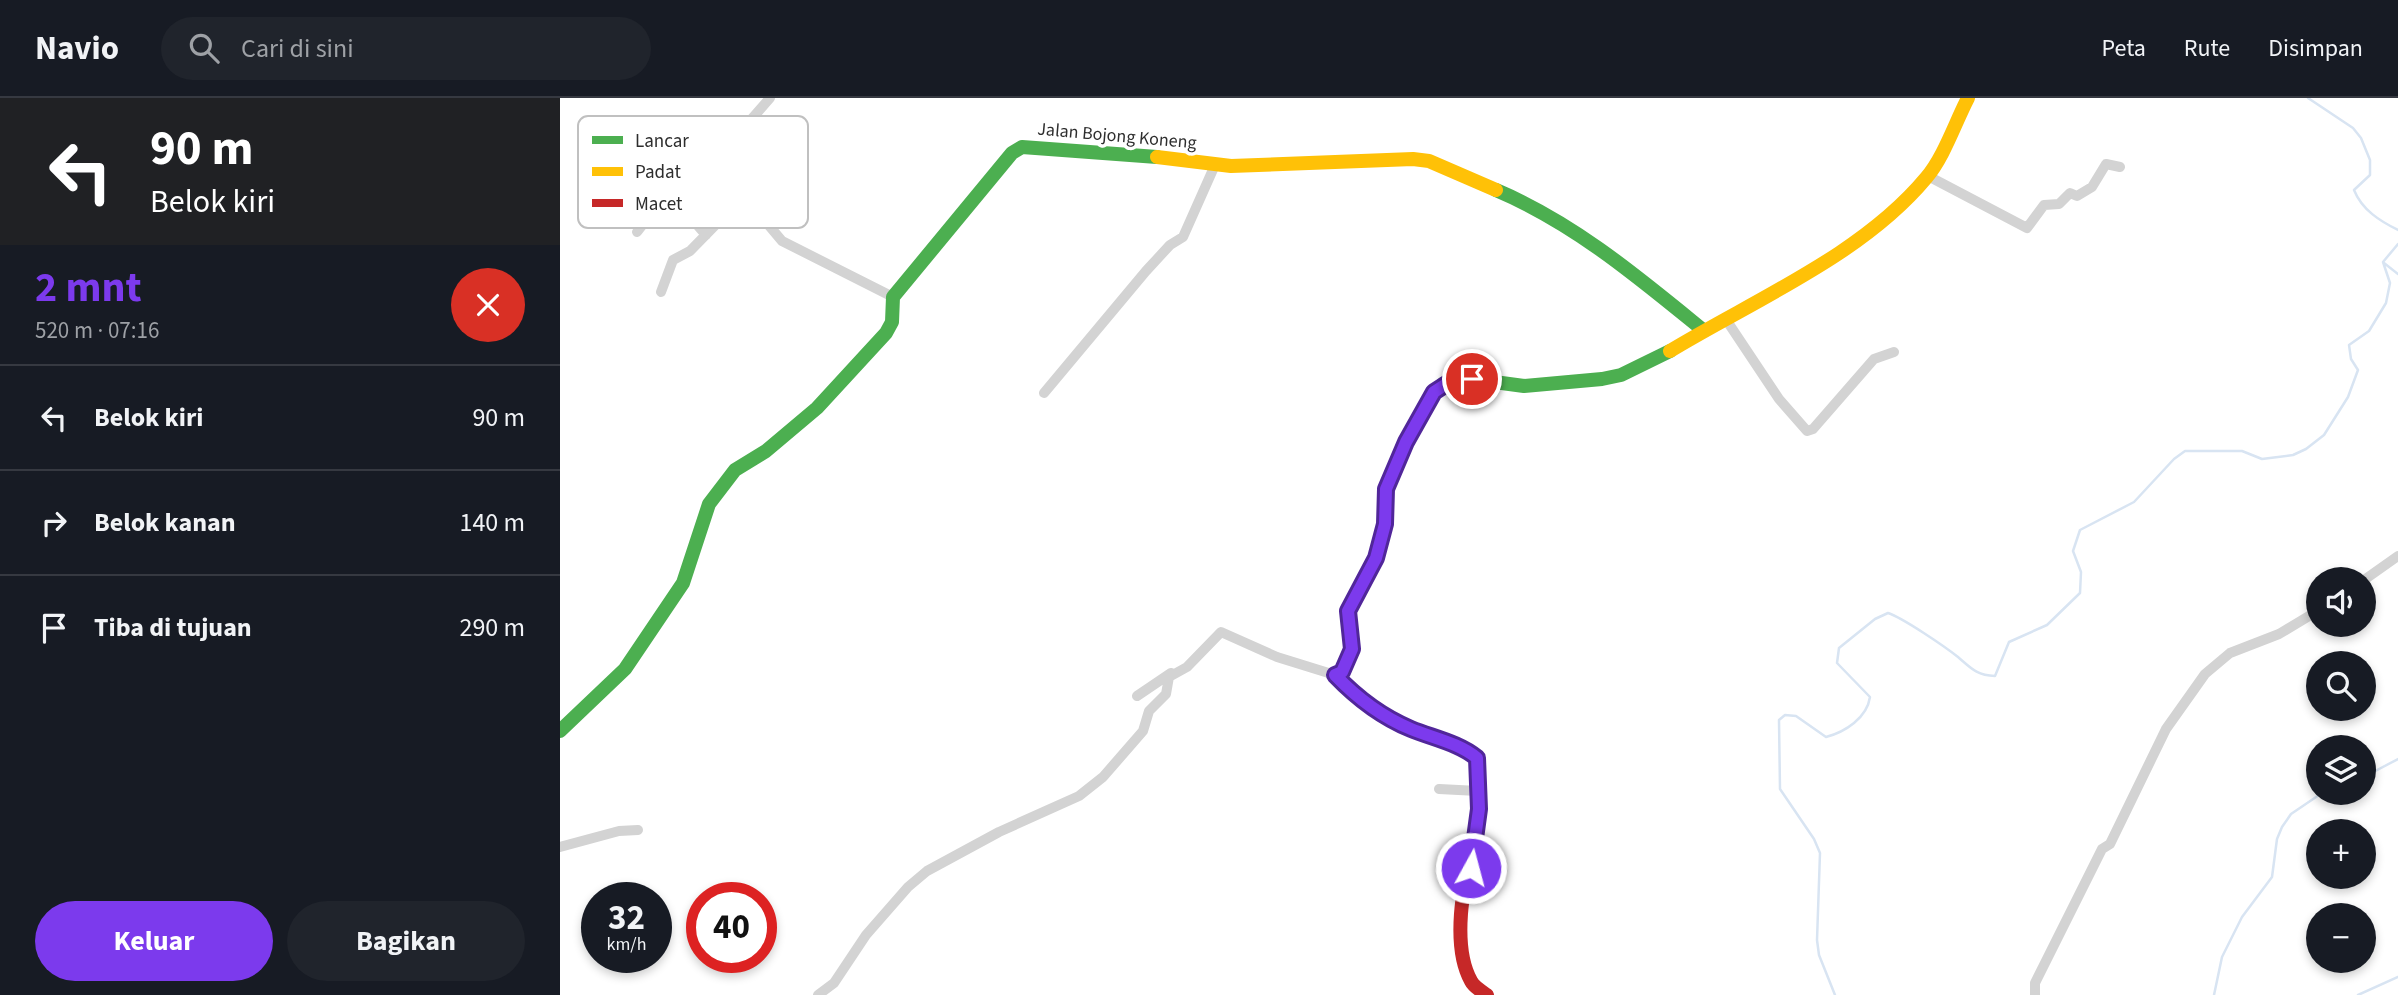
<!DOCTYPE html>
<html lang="id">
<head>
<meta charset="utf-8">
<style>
  body { margin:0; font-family:"Source Sans 3",sans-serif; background:#20242c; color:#f1f3f6; height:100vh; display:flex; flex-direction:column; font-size:26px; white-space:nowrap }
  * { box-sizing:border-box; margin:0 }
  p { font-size:23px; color:#9ea1a6 }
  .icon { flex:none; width:38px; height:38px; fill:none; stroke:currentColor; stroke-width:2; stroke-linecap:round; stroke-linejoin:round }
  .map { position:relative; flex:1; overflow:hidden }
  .side { display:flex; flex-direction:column; background:#171b24; width:560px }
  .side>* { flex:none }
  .guide { background:#202124; color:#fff; overflow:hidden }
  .fabs { position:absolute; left:1746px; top:469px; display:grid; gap:14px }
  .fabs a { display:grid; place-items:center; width:70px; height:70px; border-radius:50%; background:#171b24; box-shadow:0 4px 10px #0003; font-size:35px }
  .speed { position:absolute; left:21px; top:784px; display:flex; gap:14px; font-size:35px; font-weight:700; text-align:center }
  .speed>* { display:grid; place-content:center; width:91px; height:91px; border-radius:50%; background:#171b24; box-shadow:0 4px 10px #0003; line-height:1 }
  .speed small { font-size:18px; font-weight:400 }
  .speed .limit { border:10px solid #d22; background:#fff; color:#111 }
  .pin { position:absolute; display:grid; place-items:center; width:60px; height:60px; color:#fff; margin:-30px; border:4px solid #fff; border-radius:50%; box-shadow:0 2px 7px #0007 }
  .me { position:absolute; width:77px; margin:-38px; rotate:7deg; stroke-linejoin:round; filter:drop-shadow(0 0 5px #0008) }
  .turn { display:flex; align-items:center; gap:24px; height:147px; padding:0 35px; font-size:32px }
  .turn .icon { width:91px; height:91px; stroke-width:2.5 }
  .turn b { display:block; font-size:49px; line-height:60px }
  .round { display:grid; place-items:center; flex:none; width:74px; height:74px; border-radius:37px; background:#20242c }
  .overview { display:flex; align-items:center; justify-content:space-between; height:119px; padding:0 35px }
  h1 { font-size:42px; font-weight:700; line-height:52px; color:#7c3aed }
  .cta { display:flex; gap:14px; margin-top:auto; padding:14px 35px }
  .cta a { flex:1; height:80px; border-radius:42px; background:#7c3aed; color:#fff; font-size:28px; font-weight:700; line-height:80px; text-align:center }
  .cta a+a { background:#20242c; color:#f1f3f6 }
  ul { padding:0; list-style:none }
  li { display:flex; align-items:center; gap:21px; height:105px; padding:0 35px; border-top:2px solid #363941 }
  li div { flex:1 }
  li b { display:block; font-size:26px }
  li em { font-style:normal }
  header { display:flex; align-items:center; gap:42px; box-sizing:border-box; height:98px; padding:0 35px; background:#171b24; border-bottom:2px solid #363941 }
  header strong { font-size:33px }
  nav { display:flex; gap:38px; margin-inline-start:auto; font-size:24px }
  .search { width:490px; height:63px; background:#20242c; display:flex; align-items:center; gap:18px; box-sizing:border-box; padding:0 24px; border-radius:38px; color:#9ea1a6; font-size:26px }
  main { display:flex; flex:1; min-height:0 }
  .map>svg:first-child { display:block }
</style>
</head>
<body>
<header>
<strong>Navio</strong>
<div class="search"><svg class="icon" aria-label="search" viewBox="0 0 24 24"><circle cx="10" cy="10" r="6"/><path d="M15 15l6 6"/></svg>Cari di sini</div>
<nav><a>Peta</a><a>Rute</a><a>Disimpan</a></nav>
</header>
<main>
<section class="side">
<div class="guide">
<div class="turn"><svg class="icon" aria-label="left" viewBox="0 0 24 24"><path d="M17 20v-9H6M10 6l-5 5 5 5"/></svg><div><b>90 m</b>Belok kiri</div></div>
</div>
<div class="overview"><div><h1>2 mnt</h1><p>520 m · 07:16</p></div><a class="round" style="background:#d93025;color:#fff"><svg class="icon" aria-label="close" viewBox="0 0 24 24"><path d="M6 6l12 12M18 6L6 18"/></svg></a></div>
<ul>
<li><svg class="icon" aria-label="left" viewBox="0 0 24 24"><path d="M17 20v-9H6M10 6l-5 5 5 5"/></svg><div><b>Belok kiri</b></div><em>90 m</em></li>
<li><svg class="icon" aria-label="right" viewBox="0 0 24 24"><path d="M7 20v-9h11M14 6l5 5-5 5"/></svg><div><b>Belok kanan</b></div><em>140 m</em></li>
<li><svg class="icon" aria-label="arrive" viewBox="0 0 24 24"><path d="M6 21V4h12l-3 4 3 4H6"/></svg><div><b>Tiba di tujuan</b></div><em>290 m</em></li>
</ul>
<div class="cta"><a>Keluar</a><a>Bagikan</a></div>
</section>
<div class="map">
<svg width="1838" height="897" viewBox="0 0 1838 897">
  <rect width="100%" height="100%" fill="#fff"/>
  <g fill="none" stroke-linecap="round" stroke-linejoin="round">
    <path stroke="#d8e4f2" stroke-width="2.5" d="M1748 0 1793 30 1801 40 1810 62V77L1794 92C1802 112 1820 123 1838 132
      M1824 165 1838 176
      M1804 679 1838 661
      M1275 897 1259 857 1257 842 1260 755 1254 741 1220 691 1219 622 1225 617 1236 618 1266 639C1285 634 1307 620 1310 599L1277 565 1279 550 1315 521 1328 515C1343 520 1384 548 1398 559 1411 570 1416 577 1435 578L1449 544 1487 527 1520 495 1521 474 1513 453 1520 432 1574 404 1614 361 1625 353H1682L1702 361 1733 357 1746 351 1764 337 1788 299 1798 272 1791 261 1789 247 1809 233 1826 205 1830 185 1823 164 1838 146
      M1654 897 1662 859 1682 819 1712 779 1717 741 1722 729 1731 716 1762 695
      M1798 897 1838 879"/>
    <path stroke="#d3d3d3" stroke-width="10" d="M210 0 153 65 146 77 148 82 206 124 222 143 333 199
      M1368 78 1467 130 1484 107 1499 106 1510 95 1517 98 1532 89 1546 66 1560 69
      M206 124 225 96
      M77 134 102 102 118 91 123 96C130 119 129 118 146 137
      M101 194 113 162 130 153 177 105
      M1165 220 1219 301 1247 333 1253 331 1314 261 1334 254
      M484 295 586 173 610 147 623 139 655 67
      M1804 482 1838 458
      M577 598 611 575
      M879 691 918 693
      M0 749 59 733 78 732
      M258 897 274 885 306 837 348 789 367 773 439 734 519 698 543 679 583 633 589 613 606 596 609 579 627 569 661 534 717 559 775 577
      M1475 897V885L1542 751 1550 746 1606 631 1645 576 1670 555 1719 536 1759 512"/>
    <path stroke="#4caf50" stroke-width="14" d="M936 92C1014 125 1078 179 1143 232
      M0 633 65 571 123 485 149 406 175 372 206 353 257 310 326 235 332 224 333 199 452 55 462 49 597 59
      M918 716 917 660C897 646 874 641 851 631 822 619 797 599 775 577L782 574 792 551 788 513 816 460 826 426V391L853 329 874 294 883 286 912 281 964 288 1042 281 1061 277 1110 253"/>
    <path stroke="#ffc107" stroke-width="14" d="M597 59 671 68 853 61 869 63 936 92
      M1110 253C1194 202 1302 157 1366 80 1384 59 1395 25 1408 0"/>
    <path stroke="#c62828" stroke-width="14" d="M918 716C910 762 887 840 911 883 914 889 921 893 927 897"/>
  </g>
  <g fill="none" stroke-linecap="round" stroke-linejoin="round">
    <g stroke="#51269a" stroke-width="18">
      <path id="route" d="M911 770 919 711 917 660C899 645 873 640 851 631 822 619 797 600 775 577L782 574 792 551 788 513 816 460 825 426 826 391 846 344 874 294 891 283 912 281"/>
    </g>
    <use href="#route" stroke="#7c3aed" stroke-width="12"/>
  </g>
  <g text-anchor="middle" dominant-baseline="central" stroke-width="7" stroke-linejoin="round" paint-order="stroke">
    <g font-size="18" fill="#2e2e2e" stroke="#fff">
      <text transform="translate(557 38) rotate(5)">Jalan Bojong Koneng</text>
    </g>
  </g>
  <rect x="18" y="18" width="230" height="112" rx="10" fill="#fff" stroke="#c0c0c0" stroke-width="2"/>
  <rect x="32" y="38" width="31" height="8" fill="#4caf50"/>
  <rect x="32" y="69" width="31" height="9" fill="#ffc107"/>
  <rect x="32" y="101" width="31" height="8" fill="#c62828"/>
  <g font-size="19" fill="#2e2e2e">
    <text x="75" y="49">Lancar</text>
    <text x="75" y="80">Padat</text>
    <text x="75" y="112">Macet</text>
  </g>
</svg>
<div class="fabs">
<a><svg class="icon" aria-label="sound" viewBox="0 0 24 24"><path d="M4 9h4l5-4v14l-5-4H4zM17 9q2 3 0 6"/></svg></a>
<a><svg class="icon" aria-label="search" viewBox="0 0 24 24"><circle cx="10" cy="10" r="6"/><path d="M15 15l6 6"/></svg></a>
<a><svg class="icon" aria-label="layers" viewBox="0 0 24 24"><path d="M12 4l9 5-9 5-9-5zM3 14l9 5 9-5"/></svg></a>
<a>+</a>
<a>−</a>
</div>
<div class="speed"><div>32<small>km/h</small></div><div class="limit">40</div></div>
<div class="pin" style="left:912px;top:281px;background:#d93025"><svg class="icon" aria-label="arrive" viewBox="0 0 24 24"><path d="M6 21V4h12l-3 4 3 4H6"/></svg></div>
<svg class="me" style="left:911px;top:770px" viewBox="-20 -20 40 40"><circle r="17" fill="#7c3aed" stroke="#fff" stroke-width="3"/><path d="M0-11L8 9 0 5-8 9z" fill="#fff"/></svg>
</div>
</main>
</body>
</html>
